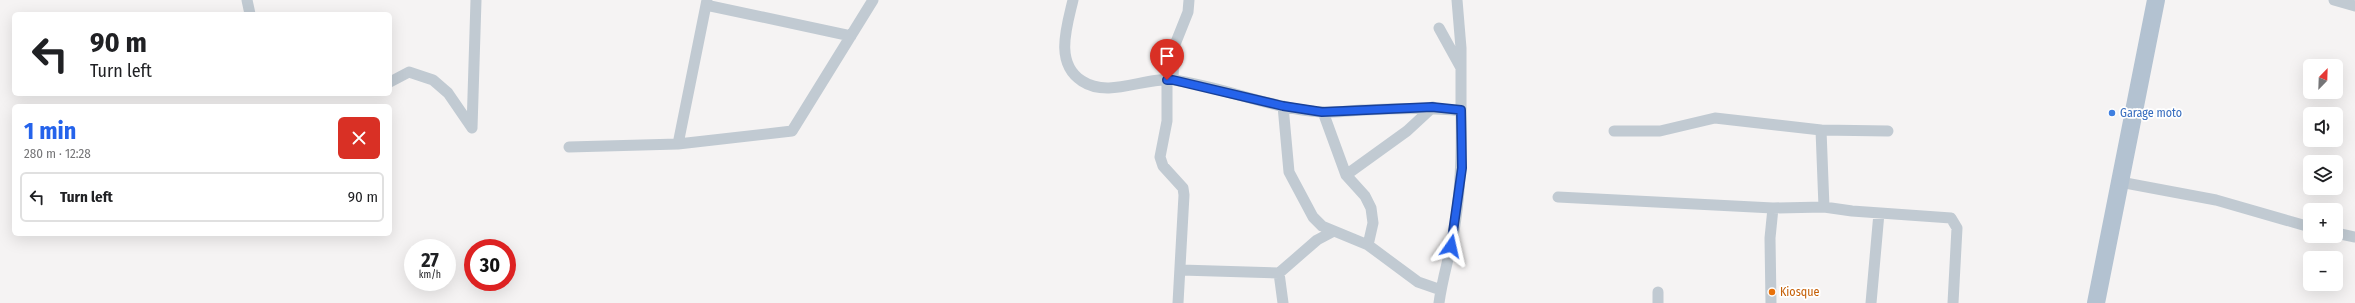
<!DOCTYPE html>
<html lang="en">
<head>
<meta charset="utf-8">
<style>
  body { margin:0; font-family:"Fira Sans Condensed",sans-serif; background:#f2f2f2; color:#202124; height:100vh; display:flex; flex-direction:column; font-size:15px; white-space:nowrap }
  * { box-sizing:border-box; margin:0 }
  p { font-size:13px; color:#757577 }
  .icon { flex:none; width:22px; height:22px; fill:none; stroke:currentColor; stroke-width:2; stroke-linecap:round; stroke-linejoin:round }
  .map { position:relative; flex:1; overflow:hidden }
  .details { position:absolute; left:12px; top:104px; width:380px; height:132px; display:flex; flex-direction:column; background:#fff; border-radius:6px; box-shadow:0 4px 16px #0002 }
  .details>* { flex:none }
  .top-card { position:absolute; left:12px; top:12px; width:380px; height:84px; border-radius:6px; box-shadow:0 4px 16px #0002; background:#fff; color:#202124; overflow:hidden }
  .needle { width:26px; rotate:23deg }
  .tools { position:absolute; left:2303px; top:59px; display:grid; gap:8px }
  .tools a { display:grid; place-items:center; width:40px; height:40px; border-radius:6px; background:#fff; box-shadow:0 4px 16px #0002; font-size:20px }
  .speed { position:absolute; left:404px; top:239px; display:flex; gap:8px; font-size:20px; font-weight:700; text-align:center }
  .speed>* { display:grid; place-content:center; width:52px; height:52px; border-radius:50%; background:#fff; box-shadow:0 4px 16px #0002; line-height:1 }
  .speed small { font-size:10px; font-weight:400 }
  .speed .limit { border:6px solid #d22; background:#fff; color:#111 }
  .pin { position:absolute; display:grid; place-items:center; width:34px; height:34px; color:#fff; margin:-41px -17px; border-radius:50% 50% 50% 0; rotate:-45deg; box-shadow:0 0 4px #0007 }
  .pin .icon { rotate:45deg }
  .me { position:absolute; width:44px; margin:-22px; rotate:11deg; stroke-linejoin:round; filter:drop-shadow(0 0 3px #0008) }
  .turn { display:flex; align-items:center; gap:14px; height:84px; padding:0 12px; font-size:18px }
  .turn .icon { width:52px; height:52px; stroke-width:2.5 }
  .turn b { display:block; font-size:28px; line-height:34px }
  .round { display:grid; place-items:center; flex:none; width:42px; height:42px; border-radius:6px; background:#f2f2f2 }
  .headline { display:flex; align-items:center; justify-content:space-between; height:68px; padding:0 12px }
  h1 { font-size:24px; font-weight:700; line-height:30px; color:#2563eb }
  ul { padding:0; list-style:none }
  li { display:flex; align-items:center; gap:12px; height:50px; margin:0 8px 6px; padding:0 4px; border:2px solid #e0e0e0; border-radius:6px }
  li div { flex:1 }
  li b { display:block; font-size:15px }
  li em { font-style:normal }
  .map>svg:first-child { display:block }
</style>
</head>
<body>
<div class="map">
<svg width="2355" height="303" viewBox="0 0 2355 303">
  <rect width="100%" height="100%" fill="#f5f3f3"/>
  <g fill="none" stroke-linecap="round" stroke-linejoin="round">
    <path stroke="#c1cad2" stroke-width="11" d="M247 0 250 14
      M1073 0C1067 26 1054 63 1082 81 1109 99 1146 76 1174 80 1224 87 1272 109 1322 112 1335 113 1349 111 1362 110 1395 109 1428 107 1461 111 1462 151 1461 190 1454 231 1450 255 1442 279 1439 303
      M1457 0 1461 48V111
      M2334 0 2355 6
      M706 5 851 36
      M1439 28 1460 66
      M1167 80V121L1160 157 1163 166 1183 188 1184 195 1178 303
      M1173 80 1174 47 1188 12 1189 0
      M390 82 409 72 433 80 448 93 472 128
      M1283 106 1289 172 1313 217 1322 226 1368 245 1418 282 1441 290
      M1323 112 1346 175 1365 196 1371 208 1373 223 1368 245
      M472 128 476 0
      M1821 130 1888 131
      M678 144 707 0
      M569 147 678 144 792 131 873 0
      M1346 175 1407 131 1433 107
      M2120 182 2216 200 2310 227
      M1558 197 1773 208 1824 207 1821 130 1715 118 1660 131H1614
      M1824 207 1852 211 1951 218 1957 228 1953 303
      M2336 233 2355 237
      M1181 270 1279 273 1317 240 1334 231
      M1279 273 1283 303
      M1658 303V292
      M1771 303 1770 238 1773 208
      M1871 303 1879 213"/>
    <path stroke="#b3c2d1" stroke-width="18" d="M2096 303 2156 0"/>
  </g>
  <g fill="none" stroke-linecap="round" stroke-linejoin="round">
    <g stroke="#184099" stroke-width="10">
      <path id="route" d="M1167 80H1173L1283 106 1322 112 1432 107 1461 110 1462 168 1451 246"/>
    </g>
    <use href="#route" stroke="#2563eb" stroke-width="7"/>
  </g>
  <circle fill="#3f7fe0" stroke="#fff" stroke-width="1.5" cx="2112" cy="113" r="4"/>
  <circle fill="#e8710a" stroke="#fff" stroke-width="1.5" cx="1772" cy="292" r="4"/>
  <g text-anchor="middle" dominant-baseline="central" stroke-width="3.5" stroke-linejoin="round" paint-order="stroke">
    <g font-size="12" fill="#366cbe" stroke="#fff" text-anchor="start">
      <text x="2120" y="113">Garage moto</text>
    </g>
    <g font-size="12" fill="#c56008" stroke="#fff" text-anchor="start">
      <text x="1780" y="292">Kiosque</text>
    </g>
  </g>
</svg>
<div class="tools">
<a><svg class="needle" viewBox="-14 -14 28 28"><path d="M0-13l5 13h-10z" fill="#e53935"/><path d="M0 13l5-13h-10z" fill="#757577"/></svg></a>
<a><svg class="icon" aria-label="sound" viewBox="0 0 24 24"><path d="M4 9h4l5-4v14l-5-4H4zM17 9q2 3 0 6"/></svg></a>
<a><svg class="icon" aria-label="layers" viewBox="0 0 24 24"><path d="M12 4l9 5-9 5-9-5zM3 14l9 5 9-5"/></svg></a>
<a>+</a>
<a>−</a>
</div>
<div class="speed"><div>27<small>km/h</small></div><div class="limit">30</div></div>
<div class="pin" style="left:1167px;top:80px;background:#d93025"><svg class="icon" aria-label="arrive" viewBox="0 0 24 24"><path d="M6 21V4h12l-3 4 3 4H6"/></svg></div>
<svg class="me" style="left:1451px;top:246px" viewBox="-20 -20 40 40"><path d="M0-17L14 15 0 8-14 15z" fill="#2563eb" stroke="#fff" stroke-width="4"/></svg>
<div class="top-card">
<div class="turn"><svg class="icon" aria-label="left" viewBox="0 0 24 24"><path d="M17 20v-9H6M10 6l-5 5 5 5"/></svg><div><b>90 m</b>Turn left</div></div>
</div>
<section class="details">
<div class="headline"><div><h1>1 min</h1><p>280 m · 12:28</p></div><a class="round" style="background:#d93025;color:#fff"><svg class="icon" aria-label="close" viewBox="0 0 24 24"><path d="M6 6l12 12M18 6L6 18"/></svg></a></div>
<ul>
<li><svg class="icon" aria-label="left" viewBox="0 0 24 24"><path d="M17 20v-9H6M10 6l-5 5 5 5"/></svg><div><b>Turn left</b></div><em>90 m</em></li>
</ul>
</section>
</div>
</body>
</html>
